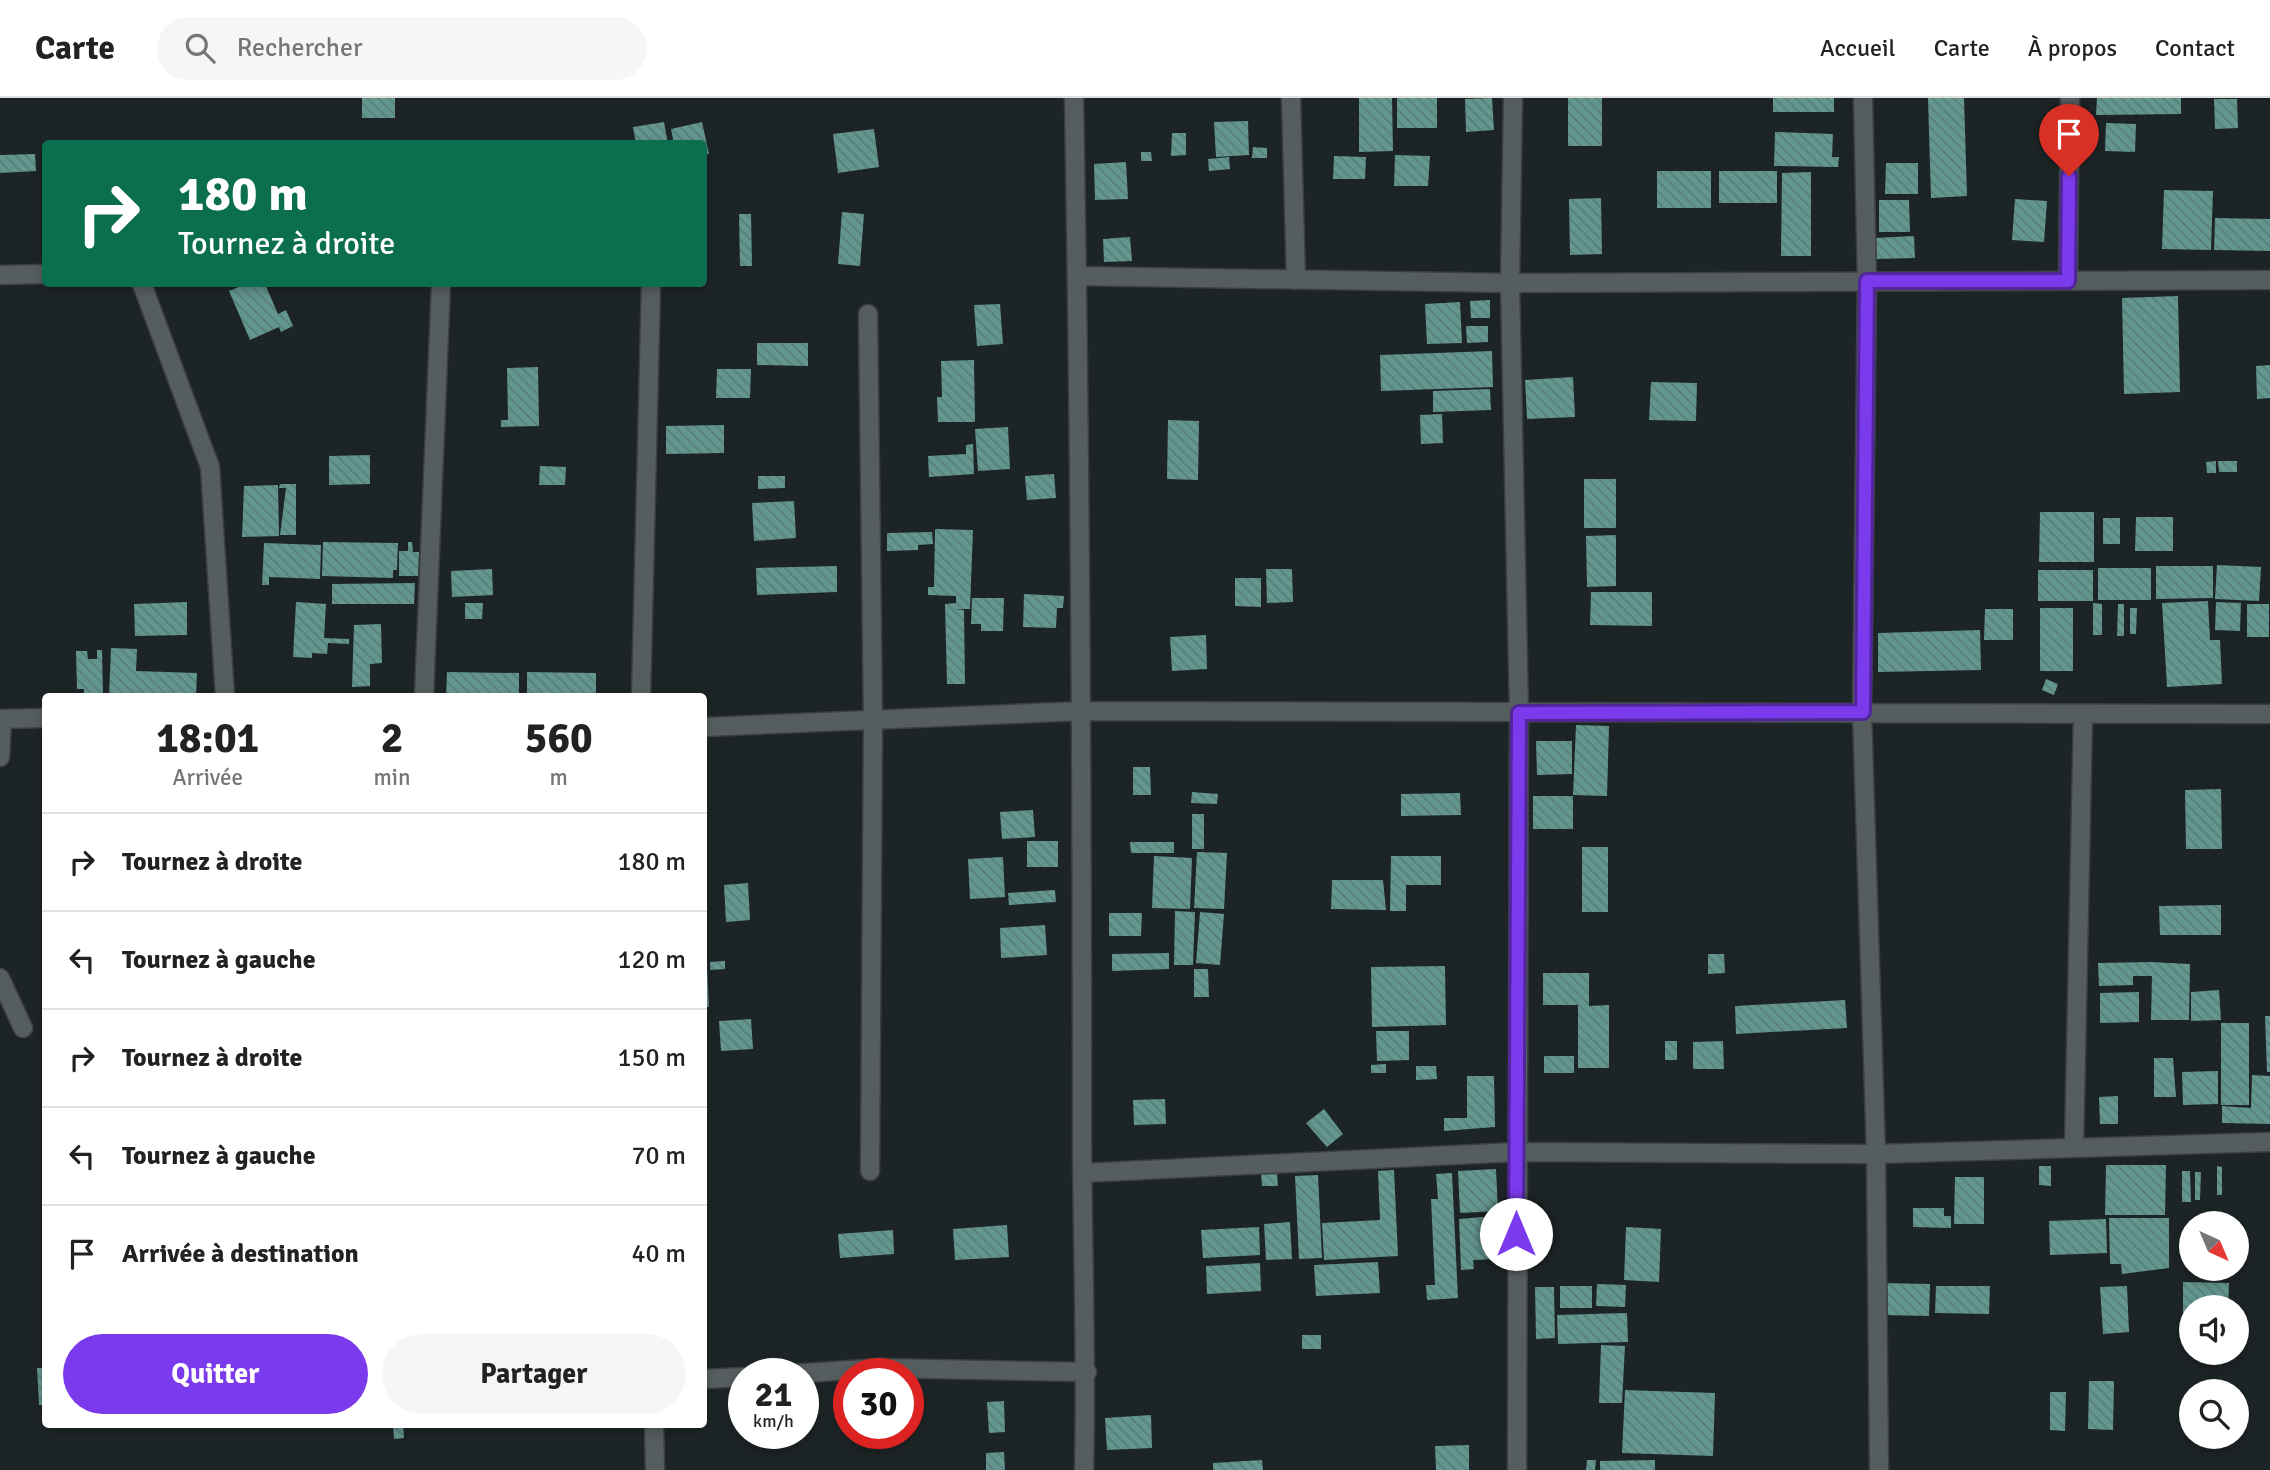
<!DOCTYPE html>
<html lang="fr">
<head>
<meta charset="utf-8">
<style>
  body { margin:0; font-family:Signika,sans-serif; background:#f6f6f6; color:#222; height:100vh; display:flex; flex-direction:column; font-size:26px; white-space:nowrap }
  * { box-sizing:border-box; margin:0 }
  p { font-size:23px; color:#767676 }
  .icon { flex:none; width:38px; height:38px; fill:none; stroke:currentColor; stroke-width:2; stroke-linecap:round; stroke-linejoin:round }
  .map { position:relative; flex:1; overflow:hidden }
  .details { position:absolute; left:42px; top:595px; width:665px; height:735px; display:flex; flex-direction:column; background:#fff; border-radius:7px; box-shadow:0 4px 10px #0003 }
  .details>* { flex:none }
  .guide { position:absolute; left:42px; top:42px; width:665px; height:147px; border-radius:7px; box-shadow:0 4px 10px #0003; background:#0b6e4f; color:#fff; overflow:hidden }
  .needle { width:46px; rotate:136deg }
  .fabs { position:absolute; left:2179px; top:1113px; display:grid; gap:14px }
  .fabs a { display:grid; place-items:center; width:70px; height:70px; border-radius:50%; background:#fff; box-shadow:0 4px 10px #0003; font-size:35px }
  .speed { position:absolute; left:728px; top:1260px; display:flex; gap:14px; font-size:35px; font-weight:700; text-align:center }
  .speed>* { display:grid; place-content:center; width:91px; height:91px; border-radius:50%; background:#fff; box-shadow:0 4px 10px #0003; line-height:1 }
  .speed small { font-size:18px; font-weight:400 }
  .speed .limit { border:10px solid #d22; background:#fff; color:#111 }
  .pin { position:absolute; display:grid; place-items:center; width:60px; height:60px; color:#fff; margin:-72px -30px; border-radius:50% 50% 50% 0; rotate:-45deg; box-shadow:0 0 7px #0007 }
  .pin .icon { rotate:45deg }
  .me { position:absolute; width:77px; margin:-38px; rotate:0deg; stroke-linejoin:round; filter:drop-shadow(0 0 5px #0008) }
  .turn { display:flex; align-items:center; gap:24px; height:147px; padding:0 21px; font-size:32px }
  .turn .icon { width:91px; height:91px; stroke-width:2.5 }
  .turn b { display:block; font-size:49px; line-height:60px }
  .eta { display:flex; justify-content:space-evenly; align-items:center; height:119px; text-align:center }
  .eta b { font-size:42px; font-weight:800; line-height:49px }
  .action { display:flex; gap:14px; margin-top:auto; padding:14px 21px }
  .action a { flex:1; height:80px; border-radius:42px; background:#7c3aed; color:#fff; font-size:28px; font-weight:800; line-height:80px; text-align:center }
  .action a+a { background:#f6f6f6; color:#222 }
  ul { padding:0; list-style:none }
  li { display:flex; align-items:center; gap:21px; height:98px; padding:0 21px; border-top:2px solid #e0e0e0 }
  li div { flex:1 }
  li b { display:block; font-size:26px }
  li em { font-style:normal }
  header { display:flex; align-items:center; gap:42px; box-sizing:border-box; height:98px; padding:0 35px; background:#fff; border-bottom:2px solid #e0e0e0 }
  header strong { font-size:33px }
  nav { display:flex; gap:38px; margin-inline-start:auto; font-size:24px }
  .search { width:490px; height:63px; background:#f6f6f6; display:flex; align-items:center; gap:18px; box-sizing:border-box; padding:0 24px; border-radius:38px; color:#767676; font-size:26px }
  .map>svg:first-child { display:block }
</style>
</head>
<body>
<header>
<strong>Carte</strong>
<div class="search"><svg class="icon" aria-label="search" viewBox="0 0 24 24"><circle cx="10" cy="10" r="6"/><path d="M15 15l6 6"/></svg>Rechercher</div>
<nav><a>Accueil</a><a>Carte</a><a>À propos</a><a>Contact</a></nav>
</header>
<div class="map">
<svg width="2270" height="1372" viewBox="0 0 2270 1372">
  <defs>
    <pattern id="building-back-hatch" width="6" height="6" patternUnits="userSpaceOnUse" patternTransform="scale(1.75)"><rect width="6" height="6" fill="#63968f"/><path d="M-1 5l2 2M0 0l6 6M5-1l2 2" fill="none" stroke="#597d78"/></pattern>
  </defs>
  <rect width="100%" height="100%" fill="#1d2425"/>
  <path fill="url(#building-back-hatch)" d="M362 0H395V20H362Z
    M1359 0H1392L1393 53 1359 54Z
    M1397 0H1437V30H1397Z
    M1492 0 1494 32 1466 34 1465 1Z
    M1568 0H1602V48H1568Z
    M1773 0H1834V14H1773Z
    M1928 0H1964L1967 98 1931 100Z
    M2097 0H2181V16L2096 17Z
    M2214 1H2237L2238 30 2215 31Z
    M1248 23 1249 57 1216 59 1214 24Z
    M664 24 668 46H636L633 29Z
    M702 24 709 56 704 57V46H674L671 31Z
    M2106 25 2136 26 2135 54 2105 53Z
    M874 31 879 69 838 75 833 36Z
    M1775 34 1833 36 1832 59H1839L1838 69 1774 68Z
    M1172 35H1186V57L1171 58Z
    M1253 49 1267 50V60H1252Z
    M1141 54H1151L1152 63H1141Z
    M35 56 36 73 0 75V57Z
    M1395 57 1430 58 1428 88H1394Z
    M1334 58 1366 59 1365 81H1333Z
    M1229 59 1230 71 1209 73 1208 61Z
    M1126 64 1128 101 1095 102 1094 66Z
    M1886 65H1918V96H1885Z
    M1657 73H1711V110H1657Z
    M1719 73H1777V105H1719Z
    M1811 74V158H1781L1782 75Z
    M2164 92 2213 93 2211 152 2162 151Z
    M1601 100 1602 156 1570 157 1569 101Z
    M2015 101 2047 103 2044 144 2012 142Z
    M1879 102H1909L1910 134H1879Z
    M842 114 864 116 860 168 838 166Z
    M739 116H751L752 168H740Z
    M2215 120 2270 121V153L2214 152Z
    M1914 138 1915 160 1876 161 1875 140Z
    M1130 139 1132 163 1104 164 1103 141Z
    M246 186H265L278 216 286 212 293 228 281 234 279 229 250 242 229 193Z
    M2178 198 2180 294 2124 296 2122 200Z
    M1490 202V220H1471L1470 203Z
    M1460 204 1462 245 1427 246 1425 206Z
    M1000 206 1003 246 977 248 974 207Z
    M1466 228H1488V244L1467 245Z
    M757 245H808V268L757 267Z
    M1492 253 1493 289 1381 293 1380 257Z
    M974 262 975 324H938L937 299H942L941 263Z
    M2270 267V300L2257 301 2256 268Z
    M538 269 539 328 501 329V322H508L507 270Z
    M717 271H751L750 300H716Z
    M1573 279 1575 319 1527 321 1525 282Z
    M1651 284 1697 285 1696 323 1649 322Z
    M1490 291 1491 312 1433 314V293Z
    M1442 316 1443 345 1421 346 1420 317Z
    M1168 322 1199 323 1198 382 1167 381Z
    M724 327V355L666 356V328Z
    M1008 329 1010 371 978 373 975 331Z
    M973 346 974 376 929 379 928 358 966 356V347Z
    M370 357V386L329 387V358Z
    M2216 363V375H2207L2206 364Z
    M2218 363H2237V374H2219Z
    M540 368 566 369 565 387H539Z
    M1054 376 1056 400 1027 402 1025 378Z
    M758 378H785V390L758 391Z
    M1584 381H1616V430H1584Z
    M280 386H296V437H280L286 390H279Z
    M278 387 279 438 242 439 244 388Z
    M794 403 796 440 754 443 752 405Z
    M2040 414H2094V464H2039Z
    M2136 419H2173V453H2135Z
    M2103 420H2120V446H2103Z
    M935 431 973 432 970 511H955L964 512 965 586H947L945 506 956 505V498L928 497V489H934Z
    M932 434 933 446 918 447V452L887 453V435Z
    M1616 437V488L1587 489 1586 438Z
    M323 444 398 445 397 472H393V480L322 478Z
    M408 444H412L413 454H419L418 478H399V453H408Z
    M264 445 321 447 320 481 269 479V487H262Z
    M2217 467 2261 469 2259 503 2215 501Z
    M837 468V494L757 497 756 470Z
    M2156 468H2213V500L2156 501Z
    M2098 470H2151V502H2098Z
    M492 471 493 497 452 499 451 473Z
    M1266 471H1292L1293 504 1267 505Z
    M2038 472H2093V503H2038Z
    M1235 480H1261V509L1235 508Z
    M415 485 414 506H332V486Z
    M1591 494H1652V528L1590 527Z
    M1024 496 1064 498 1063 510H1057L1056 530 1023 529Z
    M972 500H1004L1003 533H981V526H971Z
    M2208 503 2210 542H2220L2222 586 2167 589 2162 505Z
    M187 504V537L135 538 134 506Z
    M296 504 326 506 324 540 349 541V546L328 545 327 556 312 555V560L293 559Z
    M2216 504 2241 505 2240 533 2215 532Z
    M465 505H483L482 521H465Z
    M2093 505 2102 506V537H2093Z
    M2118 506H2124V538H2117Z
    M2247 506H2269V539H2247Z
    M2040 510H2073V573H2040Z
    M2130 510H2137L2136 536H2130Z
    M1985 511H2013V542H1984Z
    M381 526 382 565 370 566V588L352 589 354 527Z
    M1980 532 1981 572 1878 574V535Z
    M1206 537 1207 571 1172 573 1170 539Z
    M111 550 137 551 136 573 197 575 196 598H109Z
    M97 552H102L103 598H84V591H77L76 553H87L88 561H97Z
    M447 574 519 575V598H446Z
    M527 574 596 575V598H527Z
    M2046 581 2058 586 2054 597 2042 592Z
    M1576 627 1609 628 1607 698 1573 697Z
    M1536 643H1572V676L1537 677Z
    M1133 669H1150L1151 697H1133Z
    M2221 691 2222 751H2186L2185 692Z
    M1192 694 1218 696 1217 706 1191 705Z
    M1460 695 1461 717 1401 718V696Z
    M1533 698H1573V731H1533Z
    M1033 712 1035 739 1002 741 1000 714Z
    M1192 716H1204V751H1192Z
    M1027 743H1058V769H1027Z
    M1130 744H1174V755H1131Z
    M1582 749H1608V814H1582Z
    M1197 754 1227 755 1224 811 1194 810Z
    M1154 758 1192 760 1190 811 1152 810Z
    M1391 758H1441V787H1406V813H1390Z
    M1003 759 1005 799 970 801 968 761Z
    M1332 782H1383L1386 812 1331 811Z
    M748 785 750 822 726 824 724 787Z
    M1055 792 1056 804 1009 807 1008 795Z
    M2221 807V837H2160L2159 808Z
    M1175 813 1195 814 1193 867H1174Z
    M1200 814 1224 816 1220 867 1196 865Z
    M1109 815H1142L1141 838H1109Z
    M1045 827 1047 857 1001 860 1000 830Z
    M1169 855V871L1112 873V856Z
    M1708 856H1724L1725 875 1708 876Z
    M725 863V871L710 872V864Z
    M2151 864 2190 866 2189 922H2151L2152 878H2133V887L2099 888 2098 865Z
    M704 868H707L709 909H704Z
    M1445 868 1446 927 1372 929 1371 869Z
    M1194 871H1208L1209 899H1194Z
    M1543 875H1589V908L1609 907V970H1578V907H1543Z
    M2219 892 2221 922 2191 923V894Z
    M2139 894V924L2100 925V895Z
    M1845 902 1847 930 1736 936 1735 908Z
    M2265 918H2270V974H2267Z
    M751 921 753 951 721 953 719 923Z
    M2221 925H2249V1007H2221Z
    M1376 933H1409V962L1377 963Z
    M1665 943H1677V962H1665Z
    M1723 943 1724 971H1693V944Z
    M1544 958H1574V975H1544Z
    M2154 960H2173L2176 999H2154Z
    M1386 966V975H1371V967Z
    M1416 968H1436L1437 981 1416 982Z
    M2218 973V1006L2183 1007 2182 974Z
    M2252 977 2270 978V1026L2222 1025V1008L2251 1010Z
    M1467 978H1494L1495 1029 1444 1033V1020H1467Z
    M2118 998V1026H2100L2099 999Z
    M1165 1001 1166 1026 1134 1027 1133 1002Z
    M1324 1011 1343 1036 1327 1049 1306 1025Z
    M2106 1067H2166L2165 1117H2105Z
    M2039 1068H2051V1088L2039 1087Z
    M2217 1068 2222 1069V1097H2217Z
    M1496 1071 1498 1113 1460 1115 1458 1073Z
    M1394 1072 1398 1158 1324 1162 1322 1125 1380 1122 1378 1073Z
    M2182 1073H2190L2191 1104H2182Z
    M2195 1074H2201L2200 1102H2195Z
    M1261 1075H1277L1278 1088H1262Z
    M1452 1075 1458 1200 1427 1202 1426 1187H1435L1431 1101H1438L1436 1076Z
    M1318 1077 1322 1160 1299 1161 1295 1078Z
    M1955 1079H1984V1126H1954Z
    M1913 1110H1944V1118H1951V1130L1913 1129Z
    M1496 1118 1498 1161 1473 1162 1474 1171 1461 1172 1459 1121Z
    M2109 1120H2169V1170L2122 1176 2121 1166H2110Z
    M2106 1121 2107 1155 2050 1157 2049 1123Z
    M1290 1124 1292 1161 1266 1162 1264 1126Z
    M1007 1127 1009 1159 955 1162 953 1131Z
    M1259 1129 1260 1157 1203 1160 1201 1132Z
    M1626 1129 1661 1131 1659 1184 1624 1182Z
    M893 1132 894 1156 840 1160 838 1136Z
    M1378 1164 1380 1195 1316 1198 1314 1167Z
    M1260 1165 1261 1193 1207 1196 1206 1168Z
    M2183 1184 2229 1185 2228 1209H2191V1226H2183Z
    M1882 1185 1930 1186 1929 1218 1881 1217Z
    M1597 1186 1626 1187 1625 1209 1596 1208Z
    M1560 1188H1592V1210H1560Z
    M1936 1188H1990L1989 1216 1935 1215Z
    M2127 1188 2129 1234 2103 1236 2100 1189Z
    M1535 1189H1554L1555 1240 1536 1241Z
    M1627 1215 1628 1244 1558 1246 1557 1217Z
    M1302 1237H1321V1251H1302Z
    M1601 1247 1625 1248 1622 1305H1599Z
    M37 1270H46V1307H39Z
    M2089 1283H2114L2113 1332 2088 1331Z
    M1625 1292 1715 1295 1713 1358 1622 1355Z
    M2050 1294H2066L2065 1333 2050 1332Z
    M1004 1303 1005 1334 989 1335 987 1304Z
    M1151 1317 1152 1350 1107 1352 1105 1320Z
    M393 1326H403L404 1340 394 1341Z
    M1469 1347V1372H1436L1435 1348Z
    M1004 1354 1005 1372H986V1355Z
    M1262 1362 1263 1372H1213V1365Z
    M1587 1362H1596L1595 1372H1586Z
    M1655 1362V1372H1600V1363Z"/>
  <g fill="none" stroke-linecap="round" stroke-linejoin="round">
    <g stroke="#3a3f40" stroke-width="21">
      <path id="minor" d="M1074 0C1080 343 1082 685 1082 1027 1082 1142 1087 1257 1084 1372
        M1291 0 1296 182
        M1513 0 1510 185 1519 615 1517 1372
        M1863 0 1867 183 1862 614 1876 1056 1879 1372
        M0 177 46 176
        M1077 178 1510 185 2270 182
        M2068 183 2070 0
        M142 186 210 369 225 598
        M868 216 873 623 870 1073
        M424 598 441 186
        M641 598 651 186
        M0 621 46 620
        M704 629 1083 613 2270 616
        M0 659 2 621
        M0 880 23 930
        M2074 1049 2083 616
        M1083 1075 1516 1054 1876 1056 2270 1044
        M791 1276 880 1270 1087 1274
        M704 1281 744 1279
        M654 1326 655 1372"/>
    </g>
    <use href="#minor" stroke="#565d5e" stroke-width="18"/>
  </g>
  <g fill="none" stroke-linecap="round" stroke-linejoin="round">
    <g stroke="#51269a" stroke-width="18">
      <path id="route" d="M1516 1136 1519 615 1863 614 1867 183H2068L2069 78"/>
    </g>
    <use href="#route" stroke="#7c3aed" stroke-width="12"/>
  </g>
</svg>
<div class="fabs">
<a><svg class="needle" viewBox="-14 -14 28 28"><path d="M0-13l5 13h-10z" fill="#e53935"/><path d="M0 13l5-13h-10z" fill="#767676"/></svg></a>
<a><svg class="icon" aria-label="sound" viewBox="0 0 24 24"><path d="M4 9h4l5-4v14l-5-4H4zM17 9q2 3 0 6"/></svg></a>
<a><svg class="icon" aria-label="search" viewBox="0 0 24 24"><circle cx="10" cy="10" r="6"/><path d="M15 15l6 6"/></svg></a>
</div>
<div class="speed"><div>21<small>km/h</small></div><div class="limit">30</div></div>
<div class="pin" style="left:2069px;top:78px;background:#d93025"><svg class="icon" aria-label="arrive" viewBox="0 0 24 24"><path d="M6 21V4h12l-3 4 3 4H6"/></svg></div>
<svg class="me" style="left:1516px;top:1136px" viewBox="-20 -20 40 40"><circle r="19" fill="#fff"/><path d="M0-13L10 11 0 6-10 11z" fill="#7c3aed"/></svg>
<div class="guide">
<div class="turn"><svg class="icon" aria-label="right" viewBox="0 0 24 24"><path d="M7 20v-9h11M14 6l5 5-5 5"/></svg><div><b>180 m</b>Tournez à droite</div></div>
</div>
<section class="details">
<div class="eta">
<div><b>18:01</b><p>Arrivée</p></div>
<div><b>2</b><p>min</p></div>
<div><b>560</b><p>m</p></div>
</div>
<ul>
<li><svg class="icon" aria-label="right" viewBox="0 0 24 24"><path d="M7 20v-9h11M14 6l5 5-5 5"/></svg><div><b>Tournez à droite</b></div><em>180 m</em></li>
<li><svg class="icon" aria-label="left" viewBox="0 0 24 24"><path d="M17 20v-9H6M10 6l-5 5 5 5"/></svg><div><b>Tournez à gauche</b></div><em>120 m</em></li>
<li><svg class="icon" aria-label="right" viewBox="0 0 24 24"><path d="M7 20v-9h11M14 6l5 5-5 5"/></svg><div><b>Tournez à droite</b></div><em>150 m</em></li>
<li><svg class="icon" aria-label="left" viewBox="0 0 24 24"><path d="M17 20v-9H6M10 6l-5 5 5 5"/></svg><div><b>Tournez à gauche</b></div><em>70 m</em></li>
<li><svg class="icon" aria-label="arrive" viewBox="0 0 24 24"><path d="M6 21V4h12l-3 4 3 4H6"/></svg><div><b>Arrivée à destination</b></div><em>40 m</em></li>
</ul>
<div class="action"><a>Quitter</a><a>Partager</a></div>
</section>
</div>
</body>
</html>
